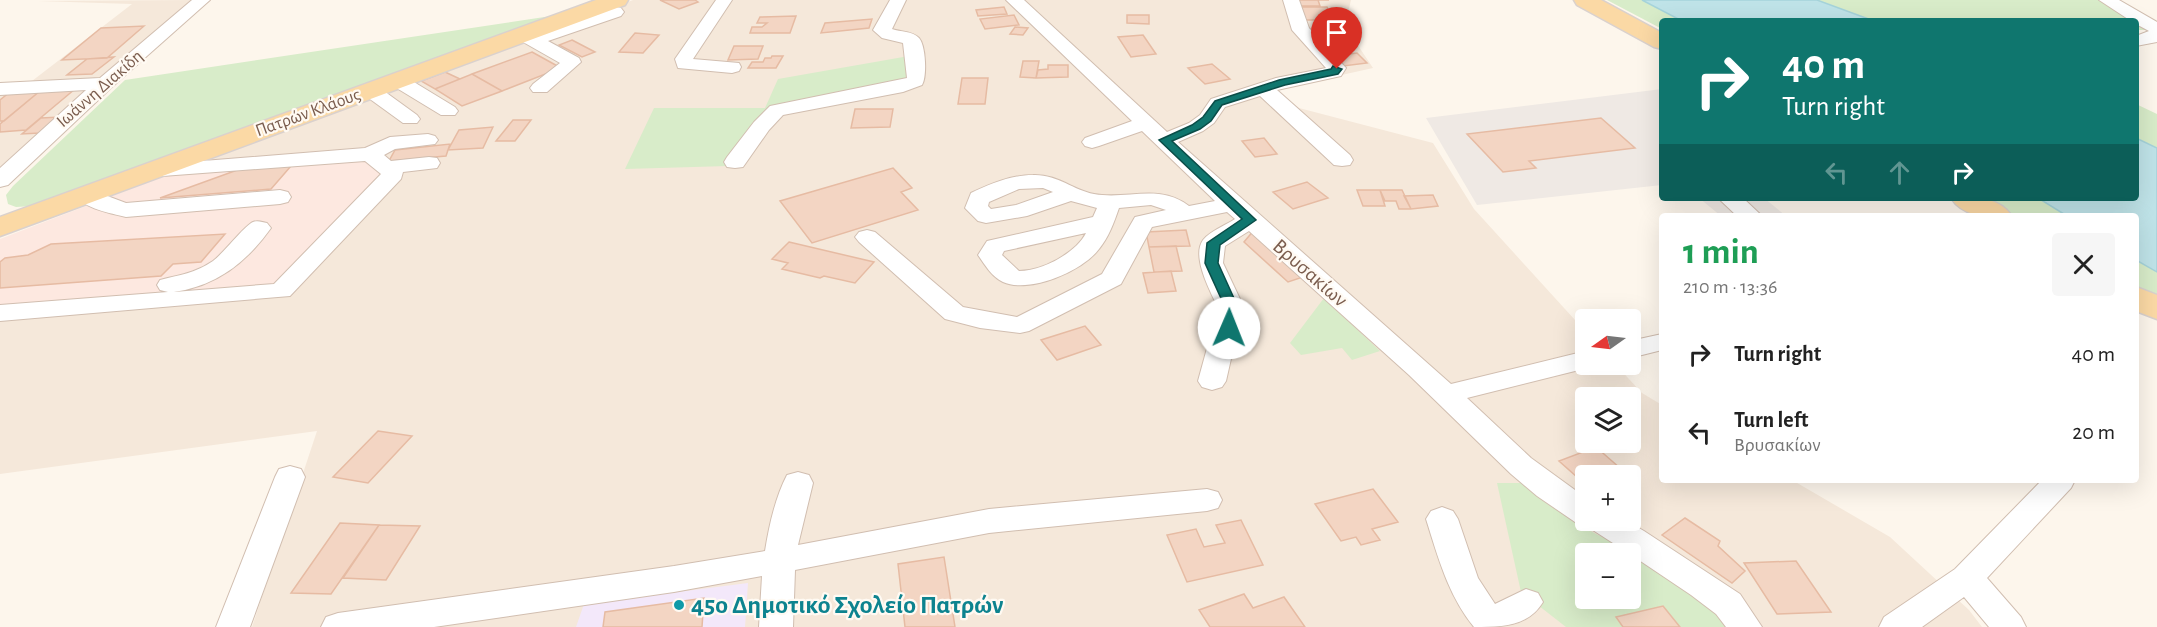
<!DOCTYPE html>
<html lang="en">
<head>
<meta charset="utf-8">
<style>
  body { margin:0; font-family:"Alegreya Sans",sans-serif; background:#f6f6f6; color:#222; height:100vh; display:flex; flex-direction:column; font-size:22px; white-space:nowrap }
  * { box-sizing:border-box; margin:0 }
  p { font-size:20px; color:#767676 }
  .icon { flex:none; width:33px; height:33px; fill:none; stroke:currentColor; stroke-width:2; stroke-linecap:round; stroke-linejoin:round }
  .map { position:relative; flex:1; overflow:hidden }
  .details { position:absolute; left:1659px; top:213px; width:480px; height:270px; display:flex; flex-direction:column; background:#fff; border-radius:6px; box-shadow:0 6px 24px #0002 }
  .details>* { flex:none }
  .banner { position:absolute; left:1659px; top:18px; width:480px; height:183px; border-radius:6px; box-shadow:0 6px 24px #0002; background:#0f766e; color:#fff; overflow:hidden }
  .needle { width:39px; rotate:256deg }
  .buttons { position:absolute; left:1575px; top:309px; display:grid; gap:12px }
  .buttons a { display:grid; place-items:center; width:66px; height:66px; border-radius:6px; background:#fff; box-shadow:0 6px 24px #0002; font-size:30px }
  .pin { position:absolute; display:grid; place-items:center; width:51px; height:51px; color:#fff; margin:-62px -26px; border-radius:50% 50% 50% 0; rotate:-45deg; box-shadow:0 0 6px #0007 }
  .pin .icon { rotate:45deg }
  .me { position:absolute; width:66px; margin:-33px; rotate:1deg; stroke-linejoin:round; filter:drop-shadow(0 0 4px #0008) }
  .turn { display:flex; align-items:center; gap:21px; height:126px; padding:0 24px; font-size:27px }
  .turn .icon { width:78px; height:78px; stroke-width:2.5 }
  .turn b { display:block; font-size:42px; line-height:51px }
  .lanes { display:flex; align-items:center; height:57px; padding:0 24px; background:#0003; justify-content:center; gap:30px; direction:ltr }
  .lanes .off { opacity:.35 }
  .round { display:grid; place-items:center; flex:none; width:63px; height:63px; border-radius:6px; background:#f6f6f6 }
  .head { display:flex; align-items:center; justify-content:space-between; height:102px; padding:0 24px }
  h1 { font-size:36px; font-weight:700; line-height:45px; color:#1e9e55 }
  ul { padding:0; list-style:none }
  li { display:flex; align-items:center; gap:18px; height:78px; padding:0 24px }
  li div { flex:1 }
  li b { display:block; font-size:22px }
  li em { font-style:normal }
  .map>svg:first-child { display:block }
</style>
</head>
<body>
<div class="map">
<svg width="2157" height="627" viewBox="0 0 2157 627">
  <rect width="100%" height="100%" fill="#fdf6ec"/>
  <path fill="#f5e8da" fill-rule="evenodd" d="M194 0 59 117 0 168V92L19 91 132 4 38 1Z
    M633 0H1351L1345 26 1373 68 1274 90 1299 108 1433 143 1474 209 1585 331 1586 364 1616 365 1642 393 1662 405V480H1792L1890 537 1969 610 1982 627H252L317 431 0 474V317L401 173 373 150 195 164ZM1586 398H1630V442H1586ZM1586 476H1630V520H1586ZM1586 554H1630V598H1586Z"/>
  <path fill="#fde8e0" d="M362 159 382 175 274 285 0 308V239L164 176Z"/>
  <path fill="#efe9e4" d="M1662 89V185L1477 205 1426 118Z
    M1699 198H1764L1786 216H1721Z"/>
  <path fill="#f3e8fa" d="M748 583 745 627H576L584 604Z"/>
  <path fill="#d8ecc9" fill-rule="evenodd" d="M1607 0H1642L1682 21H1662V29Z
    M1817 0H2117L2157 22V30H2136V21H1874Z
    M551 16 33 206 16 207 8 204 6 195 13 186 125 80Z
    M909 56 914 77 770 110 728 166 625 169 654 108H765L778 79Z
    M2136 104 2157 114V148L2136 138Z
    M1986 198H2038L2067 216H2014Z
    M2136 260 2157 272V308L2136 295Z
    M1324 298 1380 351 1352 360 1342 348 1301 355 1290 343Z
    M1497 483H1525L1564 515 1596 534 1645 557 1714 606 1731 627H1566L1521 592ZM1586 554H1630V598H1586Z"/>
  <path fill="#bfe3e8" stroke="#a5d3da" stroke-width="1.5" d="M1642 0H1817L1874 21H1682Z
    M2136 138 2157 148V272L2136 260V216H2067L2038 198H2136Z"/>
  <path fill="#f3d5c3" stroke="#e6bba3" stroke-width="1.5" d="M660 0H695L698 2 679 9Z
    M1294 0H1329H1318L1320 6H1296Z
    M1004 7 1007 14 978 16 976 10Z
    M1298 7H1327L1332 20H1303Z
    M1014 15 1019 25 985 29 980 19Z
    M1127 15H1149V24L1127 23Z
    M796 16 790 33H750L752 27H762L767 23H757L760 17Z
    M872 19 869 28 821 33 825 23Z
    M144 26 107 58 62 60 101 28Z
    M1015 27 1028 28 1023 35 1010 34Z
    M635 33 659 35 643 53 619 52Z
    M1143 35 1156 54 1131 57 1118 37Z
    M572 40 595 52 582 57 559 45Z
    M1339 43 1350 54 1338 55 1327 45Z
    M734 46H763L758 59 728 60Z
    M532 52 561 68 502 91 472 74Z
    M1357 53 1367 63 1343 66 1333 56Z
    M772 56H783L776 68H748L752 62H763L765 58H771Z
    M114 57 92 74 67 75 87 59Z
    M1023 61H1039L1036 78 1020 77Z
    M1212 64 1230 79 1205 84 1188 68Z
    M1048 65H1068V77L1036 78 1038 70 1048 69Z
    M445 72 460 79 435 89 421 81Z
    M472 74 502 91 462 106 435 89Z
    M962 78H988L985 104H958Z
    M75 89 26 130 0 132V124L40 91Z
    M40 91 4 121H0V100L10 92Z
    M855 109H893L890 127 851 128Z
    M59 117 40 133 22 134 41 118Z
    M1601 118 1635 148 1529 161 1536 168 1503 172 1467 134Z
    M513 120H531L515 141H496Z
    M493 127 483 148 448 150 459 130Z
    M1264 138 1277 154 1255 157 1242 141Z
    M450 144 446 156 389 161 395 150Z
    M291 166 271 189 160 198 240 169Z
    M893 168 912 188 901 192 918 210 812 243 780 201Z
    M1307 182 1328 198 1293 209 1273 192Z
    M1357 190H1380L1385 206H1363Z
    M1380 190H1402L1411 209H1399L1396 201H1385Z
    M1433 195 1438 206 1411 209 1404 196Z
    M1186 230 1190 246 1149 247 1146 232Z
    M1254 230 1306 276 1288 282 1244 242Z
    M225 234 201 262 173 264 161 276 0 288V262L5 258 28 255 51 244Z
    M789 242 874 262 855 283 824 276 820 278 782 269 788 263 772 259Z
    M1176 246 1182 271 1154 272 1149 247Z
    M1171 271 1176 291 1148 293 1143 273Z
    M1085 326 1101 345 1057 360 1041 340Z
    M378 431 412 436 368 483 333 477Z
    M1596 447 1629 476H1586V485L1559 461Z
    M1373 489 1398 522 1372 529 1380 540 1361 545 1356 537 1341 541 1315 504Z
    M1685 518 1720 541 1718 546 1745 571 1732 583 1662 535Z
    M1241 520 1263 565 1187 582 1167 535 1196 529 1204 547 1225 543 1216 525Z
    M340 523 379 525 331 594 291 593Z
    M379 525 420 526 386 580 343 578Z
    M944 557 955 627H905L898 564Z
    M1796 561 1831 612 1777 614 1744 563Z
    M1244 594 1253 608 1284 597 1305 627H1210L1199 610Z
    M704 598 702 627H603L605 612Z
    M1663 606 1680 627H1623L1616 617Z"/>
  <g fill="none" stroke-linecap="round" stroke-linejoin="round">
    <g stroke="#d1beb0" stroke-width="2">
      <path id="minor" d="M192 0H210L112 87 8 185 0 187V168L86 90 0 95V83L100 78Z
        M716 0H732L693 59 739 63 741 67 739 71 732 73 678 68 675 59Z
        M890 0H906L892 29C900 32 913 31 919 38 926 46 927 77 922 85L903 92 783 115 769 130 743 167 735 168 727 167 724 162 727 157 754 122 770 106 907 78 903 43 882 38 873 30Z
        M1006 0H1024L1167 132 1189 123 1200 115 1211 99 1276 78 1326 68 1292 30 1283 0H1299L1309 28 1346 68 1341 76 1277 90 1350 155 1353 160 1350 165 1342 166 1334 165 1260 96 1225 107 1214 123 1203 131 1178 142 1451 384 1586 351V364H1596L1595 366 1467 398 1531 458 1586 498V520H1625L1644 531 1740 594 1762 627H1726L1716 614 1691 595 1630 554 1585 525 1575 522 1537 496 1511 474 1409 375 1249 231 1225 246 1223 263 1248 316 1235 341 1226 381 1222 387 1212 390 1202 387 1198 381 1209 341 1222 316C1214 298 1190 258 1203 240 1210 231 1226 225 1235 219L1227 212 1152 227 1121 284 1029 331 1020 333 980 328 945 319 859 242 855 237 859 232 867 230 875 232 963 307 1017 317 1102 274 1135 217 1166 210 1151 205 1119 208C1114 222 1109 237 1099 249 1083 271 1029 294 1003 282 992 277 985 265 978 255L987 241 1093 217 1097 208 1071 201 1027 216 986 223 978 221 965 208 971 193C990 184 1011 175 1033 175 1057 174 1073 190 1094 194 1128 200 1159 183 1189 206L1215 201 1142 131 1099 146 1092 148 1085 146 1082 142 1085 138 1132 121ZM1043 188 1053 192 1016 205 991 209 988 206 989 202 1019 189ZM1086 233C1076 253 1042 271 1019 271L1002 255 1004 251Z
        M2099 0H2119L2157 22V42L2136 46V36L2149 31 2136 24V21H2131Z
        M615 7 621 8 624 12 621 16 548 41 579 58 581 62 547 92H533L530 88 533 84 560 63 516 38 513 34 516 30 522 29 535 34Z
        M397 74 404 76 455 107 458 111 455 115H441L390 84 387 80 390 76Z
        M370 84 377 86 417 115 420 119 417 123H403L363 94 360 90 363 86Z
        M428 134 435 136 438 140 435 144 395 149 384 155 391 161 429 157 437 158 440 163 437 168 403 172 401 179 290 296 0 321V305L168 292 160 290 157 285 160 280C179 275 196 273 213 261 224 253 244 226 253 222 258 220 262 222 267 223L271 228C246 263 216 286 174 292L274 284 381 174 365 161 149 177 141 176 138 171 141 166 365 148 390 137Z
        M86 188 126 203 280 190 288 192 291 197 288 202 280 204 126 217C110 213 85 209 75 195L78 190Z
        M1718 198H1743L1762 216H1737Z
        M1662 334V350L1630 358V341Z
        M290 466 301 469 305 477 250 627H216L275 477 279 469Z
        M798 472 809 475 813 483 798 545 989 509 1207 489 1218 492 1222 500 1218 508 1207 511 989 533 795 570 793 627H759L762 576 674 592 434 627H321L326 617 338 613 674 566 765 551C769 526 775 498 787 475Z
        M2042 480H2075L2071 488 1987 578 2021 617 2026 627H1989L1964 597 1922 627H1879L1884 617 1955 569Z
        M1442 507 1453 511 1458 519 1478 578 1495 604 1526 589 1538 593 1543 602C1528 627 1501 627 1474 627 1448 595 1438 557 1426 519L1431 511Z"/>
    </g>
    <g stroke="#dad1cd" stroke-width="3">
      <path id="major" d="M596 0H628L625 5 0 236V217Z
        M1574 0H1601L1662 33V49L1654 47 1577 5Z
        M1951 198C1973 198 1997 195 2012 216 1989 216 1965 219 1951 198Z
        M2136 287 2157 295V319L2136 311Z"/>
    </g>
    <use href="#minor" fill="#fff" fill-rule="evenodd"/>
    <use href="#major" fill="#fbd9a5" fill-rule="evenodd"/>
  </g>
  <path fill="#0f766e" stroke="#0a4d48" stroke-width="1.5" d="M1333 66 1342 69 1338 74 1285 85 1222 105 1211 121 1200 129 1172 141 1256 220 1220 245 1218 263 1242 316 1234 332H1224L1222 328 1229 316 1205 263 1207 243 1242 219 1159 140 1192 125 1203 117 1215 101 1279 80 1331 69Z"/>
  <circle fill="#0f9aa8" stroke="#fffaf3" stroke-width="2" cx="679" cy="605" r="6"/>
  <g text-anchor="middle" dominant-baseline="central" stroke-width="4.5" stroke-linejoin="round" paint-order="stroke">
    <g font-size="18" fill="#7a5c4d" stroke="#fffaf3">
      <text transform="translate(100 89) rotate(-41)">Ιωάννη Διακίδη</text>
      <text transform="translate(308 113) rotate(-20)">Πατρών Κλάους</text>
    </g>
    <g font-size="21" fill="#7a5c4d" stroke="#fffaf3">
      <text transform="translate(1310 273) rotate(41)">Βρυσακίων</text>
    </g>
    <g font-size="26" font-weight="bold" fill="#0d838f" stroke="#fffaf3" text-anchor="start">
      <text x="691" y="605">45ο Δημοτικό Σχολείο Πατρών</text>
    </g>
  </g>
</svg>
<div class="buttons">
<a><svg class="needle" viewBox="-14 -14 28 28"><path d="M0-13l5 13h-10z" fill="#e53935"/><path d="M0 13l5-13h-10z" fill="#767676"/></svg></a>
<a><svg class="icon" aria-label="layers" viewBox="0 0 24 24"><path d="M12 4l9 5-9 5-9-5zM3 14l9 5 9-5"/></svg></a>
<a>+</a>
<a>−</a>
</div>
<div class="pin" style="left:1337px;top:69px;background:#d93025"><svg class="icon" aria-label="arrive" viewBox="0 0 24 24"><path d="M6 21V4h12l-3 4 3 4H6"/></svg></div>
<svg class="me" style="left:1229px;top:328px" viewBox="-20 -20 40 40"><circle r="19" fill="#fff"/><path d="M0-13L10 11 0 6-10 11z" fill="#0f766e"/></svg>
<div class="banner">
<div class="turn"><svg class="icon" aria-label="right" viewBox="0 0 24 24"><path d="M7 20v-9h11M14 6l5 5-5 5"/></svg><div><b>40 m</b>Turn right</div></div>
<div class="lanes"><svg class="icon off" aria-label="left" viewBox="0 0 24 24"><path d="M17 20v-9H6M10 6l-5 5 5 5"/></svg><svg class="icon off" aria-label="ahead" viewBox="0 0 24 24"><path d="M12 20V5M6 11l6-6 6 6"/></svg><svg class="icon" aria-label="right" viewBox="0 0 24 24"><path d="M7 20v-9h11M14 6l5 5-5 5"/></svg></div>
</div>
<section class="details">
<div class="head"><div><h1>1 min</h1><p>210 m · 13:36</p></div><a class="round"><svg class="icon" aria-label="close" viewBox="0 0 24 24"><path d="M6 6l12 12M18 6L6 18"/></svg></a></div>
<ul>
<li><svg class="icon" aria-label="right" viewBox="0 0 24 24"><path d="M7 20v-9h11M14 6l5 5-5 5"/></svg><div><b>Turn right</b></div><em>40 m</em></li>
<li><svg class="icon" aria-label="left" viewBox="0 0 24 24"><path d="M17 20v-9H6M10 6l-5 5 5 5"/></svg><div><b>Turn left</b><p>Βρυσακίων</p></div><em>20 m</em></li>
</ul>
</section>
</div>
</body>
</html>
